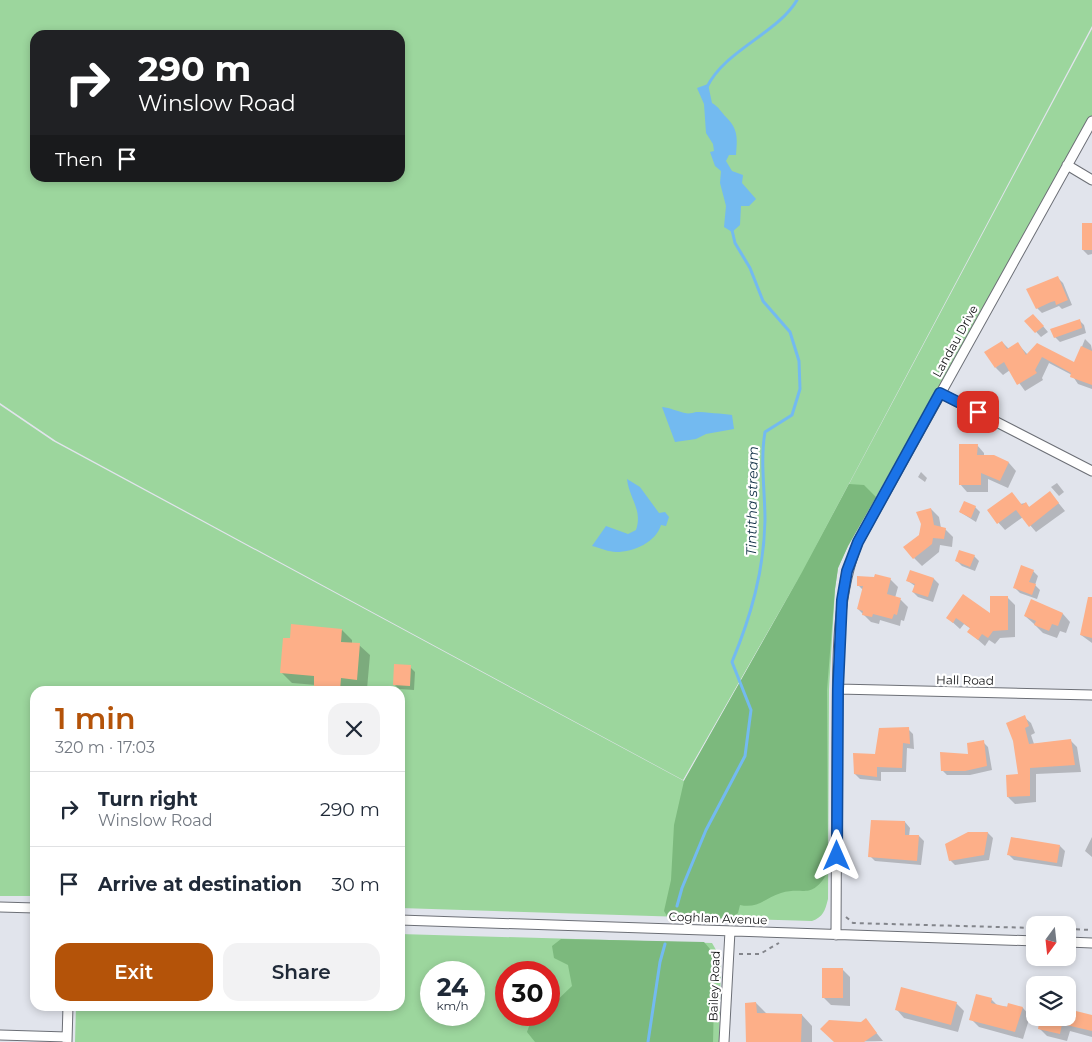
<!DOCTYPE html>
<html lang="en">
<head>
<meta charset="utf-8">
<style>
  body { margin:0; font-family:Montserrat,sans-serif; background:#f2f2f3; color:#1f2937; height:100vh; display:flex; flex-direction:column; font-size:19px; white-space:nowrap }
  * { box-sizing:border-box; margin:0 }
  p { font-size:16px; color:#747a83 }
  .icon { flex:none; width:28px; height:28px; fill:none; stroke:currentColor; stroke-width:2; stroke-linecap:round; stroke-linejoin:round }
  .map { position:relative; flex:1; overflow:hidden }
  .details { position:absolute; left:30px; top:686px; width:375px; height:325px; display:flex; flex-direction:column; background:#fff; border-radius:15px; box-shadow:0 2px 8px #0003 }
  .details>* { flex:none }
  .top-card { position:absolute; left:30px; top:30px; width:375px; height:152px; border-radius:15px; box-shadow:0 2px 8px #0003; background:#202124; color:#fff; overflow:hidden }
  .needle { width:32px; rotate:195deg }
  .tools { position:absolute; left:1026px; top:916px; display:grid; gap:10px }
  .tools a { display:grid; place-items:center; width:50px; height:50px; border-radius:10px; background:#fff; box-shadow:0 2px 8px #0003; font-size:25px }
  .speed { position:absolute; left:420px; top:961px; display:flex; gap:10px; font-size:25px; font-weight:700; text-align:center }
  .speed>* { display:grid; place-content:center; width:65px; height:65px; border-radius:50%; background:#fff; box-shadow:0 2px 8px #0003; line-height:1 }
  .speed small { font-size:12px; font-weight:400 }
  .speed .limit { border:8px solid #d22; background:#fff; color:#111 }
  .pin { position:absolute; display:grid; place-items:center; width:42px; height:42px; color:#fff; margin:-21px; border-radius:10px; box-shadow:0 2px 8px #0006 }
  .me { position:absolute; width:55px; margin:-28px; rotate:0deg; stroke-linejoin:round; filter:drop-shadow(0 0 4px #0008) }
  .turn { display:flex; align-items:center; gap:18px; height:105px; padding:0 25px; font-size:22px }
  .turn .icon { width:65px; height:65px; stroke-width:2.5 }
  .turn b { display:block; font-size:35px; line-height:42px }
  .then { display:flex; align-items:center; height:48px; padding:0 25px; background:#0003; gap:10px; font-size:19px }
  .round { display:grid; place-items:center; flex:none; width:52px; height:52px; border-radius:15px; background:#f2f2f3 }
  .head { display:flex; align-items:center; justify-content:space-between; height:85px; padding:0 25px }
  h1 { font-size:30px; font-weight:600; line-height:38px; color:#b45309 }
  .cta { display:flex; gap:10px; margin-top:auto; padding:10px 25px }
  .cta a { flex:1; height:58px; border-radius:15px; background:#b45309; color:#fff; font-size:20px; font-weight:600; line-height:58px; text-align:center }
  .cta a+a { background:#f2f2f3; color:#1f2937 }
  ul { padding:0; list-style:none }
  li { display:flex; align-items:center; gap:15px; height:75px; padding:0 25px; border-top:1px solid #e0e1e3 }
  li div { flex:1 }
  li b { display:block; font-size:19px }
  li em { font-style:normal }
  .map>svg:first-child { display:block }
</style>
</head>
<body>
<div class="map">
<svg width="1092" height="1042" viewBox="0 0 1092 1042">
  <rect width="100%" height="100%" fill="#e1e4ec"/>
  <path fill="#9cd69d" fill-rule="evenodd" d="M0 0H1092V26L801 574 683 780 56 441 0 403ZM35 35H400V178H35Z
    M1092 29V118L848 546 838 568 835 589 829 689 828 899C825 911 823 917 812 921L400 908V691H35V896H0V405L53 441 684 781 801 574Z
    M400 934 712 943 719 955 721 964 719 1042H75L76 1006H400ZM431 972H474V1015H431ZM506 972H549V1015H506Z"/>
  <path fill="#7cb97d" d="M849 484 864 485 876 497 848 546 838 568 835 589 827 690 828 872C811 901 804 886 781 893 765 898 758 909 740 905L738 913 732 919 667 916 664 911 671 880 674 825 684 781 801 574Z
    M561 939 704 942 710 949 715 959 713 1042H535L527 1032 533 1015H549V1008L572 986 568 965 554 958 552 946Z"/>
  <path fill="#73baf0" d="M708 84 712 103C719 107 721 112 726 117 739 130 737 139 736 155H729L726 161 732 171 743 175 742 183 756 199 749 206H741L740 225 732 232 724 227 726 206 720 183 721 171 715 166 710 152 714 151 713 144 706 133 704 104 697 88Z
    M662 407C671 408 676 411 685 413 688 414 693 413 696 412 705 412 723 414 732 415L734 429 706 434 696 439 675 442Z
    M627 479 640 487 659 513 665 512 669 517 666 526 661 525C656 542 634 552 616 552 609 552 600 548 592 546L606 526 628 534 636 530C643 510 629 498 627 479Z"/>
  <path fill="#0003" d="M1092 224V254L1088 255 1083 250Z
    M1058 278 1063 283 1072 305 1062 309 1059 306 1042 313 1037 308Z
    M1038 320 1048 332 1041 337 1026 321Z
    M1079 320 1084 325 1086 333 1060 342 1055 337Z
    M1085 339 1091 345 1092 350V389L1078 384 1072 375 1049 363 1042 378 1043 380 1025 391 1010 370 1003 375 996 368 1002 342 1009 349 1018 344 1028 355 1037 344 1075 364Z
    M977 445 984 453V456H994L1009 463 1016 471 1008 488 988 479V492H967L960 484Z
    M921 472 927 478 925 482 918 477Z
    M1057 483 1064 492 1059 496 1051 487Z
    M1056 500 1065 511 1036 532 1023 517 1005 530 988 511 1025 503 1030 508Z
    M975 507 980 512 976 522 960 512Z
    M931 509 939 517 941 528 945 529 953 537 952 547 940 545 939 552 922 566 914 558 922 524Z
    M974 556 979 561 975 571 962 566 957 561Z
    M1033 571 1038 576 1035 585 1040 590 1037 599 1020 593 1015 588Z
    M911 572 934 579 939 584 933 602 918 597 913 592 915 586 908 581Z
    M890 579 898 587 895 598 901 600 908 607 904 621 901 620 900 626 880 620 879 624 871 622 858 609 863 590 858 585Z
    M1008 598 1015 605V637L1000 638 995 644 989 640 985 646 969 632 971 629 964 624 960 629 948 618 991 615Z
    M1092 600V643L1081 635Z
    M1032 601 1063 614 1070 622 1066 633 1060 631 1057 638 1043 633 1033 623 1025 616Z
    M342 630 352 640V644L359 645 370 655 367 689 351 688V691H316V685L292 683 282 673 291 639Z
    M410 667 415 672 414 690 399 689 394 684Z
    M1024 717 1031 723 1035 733 1031 735 1034 744 1070 740 1077 747 1081 772 1036 774V802L1015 804 1008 797 1019 776Z
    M908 729 913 734 914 749 907 748 906 772H881V781L860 779 855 774Z
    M983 742 988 747 992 770 970 775H947L942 770 970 755Z
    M905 822 910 828 909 836H919L924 841 921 865 875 861 870 856Z
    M968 833H988L993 838 989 860 955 865 950 860Z
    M1092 837V857L1085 851Z
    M1060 846 1065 851 1062 867 1014 860 1009 855Z
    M842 969 850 977V1006L831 1005 823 997Z
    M991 999 998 1006 1023 1008 1030 1016 1023 1039 979 1027 971 1019Z
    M756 1003 767 1014 802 1015 812 1026V1042H747Z
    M956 1003 964 1011 958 1032 904 1018 897 1010Z
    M1068 1006 1074 1012 1092 1017V1037L1070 1031 1067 1041 1047 1036 1039 1028 1042 1018H1068Z
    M866 1020 883 1041 834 1042 861 1023Z"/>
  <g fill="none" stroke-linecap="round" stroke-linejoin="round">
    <path stroke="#73baf0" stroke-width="3" d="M707 87C725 50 778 33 797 0
      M677 906 682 888 706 830 745 756 751 710 732 662C751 616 764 571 765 520 765 491 760 461 765 432L792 415 800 389 799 361 790 332 763 301 750 268 735 243 732 230
      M648 1042 660 962 665 944"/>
  </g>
  <path fill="#fdaf88" d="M1082 223H1092V250H1082Z
    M1058 276 1068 300 1056 305 1055 301 1051 302 1036 309 1026 289Z
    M1033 314 1044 326 1035 333 1024 321Z
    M1080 319 1082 328 1054 338 1050 329Z
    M1002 341 1007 349 1018 342 1026 355 1037 343 1074 362 1081 346 1092 351V385L1070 377 1071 373 1042 357 1035 370 1037 373 1017 385 1004 362 995 368 984 352Z
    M959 444H978L977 455H994L1009 462 1000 481 981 473V485H959Z
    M1050 491 1059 503 1029 527 1016 510 997 524 987 510 1012 492 1022 505 1026 502 1029 507Z
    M964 501 976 506 971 518 959 512Z
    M931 508 934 525 946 528 944 539 933 538 932 544 913 559 903 547 919 535 921 524 916 512Z
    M959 550 975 555 970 567 955 561Z
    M1021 565 1034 570 1029 582 1036 584 1032 595 1013 588Z
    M910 570 934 578 928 597 912 592 915 584 906 581Z
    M875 574 891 578 887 594 901 598 897 615 894 614 892 619 873 614 872 617 862 615 863 611 857 609 863 586H857V576L874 577Z
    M963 594 990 613V596H1008V630L993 631 988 638 982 634 978 640 967 632 970 628 956 618 953 623 946 618Z
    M1088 597H1092V638L1080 635Z
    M1031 599 1063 613 1058 626 1052 624 1049 631 1034 625 1036 621 1024 616Z
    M291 624 342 629 341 642 360 643 357 680 341 678 340 691H314V676L280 673 283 638H290Z
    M394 664 411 665 410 686 393 685Z
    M1025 715 1029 726 1025 728 1029 744 1071 739 1075 765 1030 768V796L1007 797 1006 775 1018 774 1013 741 1006 723Z
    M909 727 910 744 903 743 902 768 877 767V777L854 774 853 753 875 754 879 728Z
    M984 740 987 766 965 771H941L940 752 968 754 967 743Z
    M871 820 905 821V835H919L917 861 868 857Z
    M968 832H988L984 855 949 861 945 844Z
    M1011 837 1060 845 1057 863 1007 855Z
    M822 968H843V998H822Z
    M901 987 957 1002 951 1025 895 1010Z
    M976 994 992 998 991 1003 1007 1007 1008 1003 1023 1007 1015 1032 969 1020Z
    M756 1002 757 1013 802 1014 801 1042H746L745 1003Z
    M1068 1009 1092 1015V1031L1062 1024 1060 1034 1038 1029 1040 1018H1068Z
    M866 1018 877 1033 864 1042H834L820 1029 829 1020 861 1022Z"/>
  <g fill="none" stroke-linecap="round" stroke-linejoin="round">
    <g stroke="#6c6f76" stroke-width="11">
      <path id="street" d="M1067 165 1092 180
        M940 393 1092 471
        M838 689 1092 695
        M0 907 35 908
        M400 920 1035 941
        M836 935C836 869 837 804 837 738 838 675 834 601 858 542L1092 121
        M1068 942 1092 943
        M0 1035 67 1037
        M67 1041 68 1006
        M724 1042 730 931"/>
    </g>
    <path stroke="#83858b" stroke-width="2" stroke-dasharray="4 4" stroke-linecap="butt" d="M846 917 853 923 1035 928
      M1068 929 1092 930
      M739 954H760L779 943"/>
    <use href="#street" stroke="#fff" stroke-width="9"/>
  </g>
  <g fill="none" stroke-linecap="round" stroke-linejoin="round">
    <g stroke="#114b97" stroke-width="12">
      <path id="route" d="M837 856 838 689 842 600 847 571 858 542 940 393 978 412"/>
    </g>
    <use href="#route" stroke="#1a73e8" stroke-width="9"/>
  </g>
  <g text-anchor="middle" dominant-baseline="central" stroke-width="4.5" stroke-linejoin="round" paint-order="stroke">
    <g font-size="12" fill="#101113" stroke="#fff">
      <text transform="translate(955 341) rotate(-61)">Landau Drive</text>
      <text transform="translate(965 680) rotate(1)">Hall Road</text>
      <text transform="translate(718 918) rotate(2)">Coghlan Avenue</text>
      <text transform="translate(714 986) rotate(-88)">Bailey Road</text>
    </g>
    <g font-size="14" font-style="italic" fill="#113046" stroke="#fff">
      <text transform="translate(752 501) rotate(-89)">Tintitha stream</text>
    </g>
  </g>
</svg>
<div class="tools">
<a><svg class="needle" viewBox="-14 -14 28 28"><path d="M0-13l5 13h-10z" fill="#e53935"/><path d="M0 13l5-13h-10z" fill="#747a83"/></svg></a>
<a><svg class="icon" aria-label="layers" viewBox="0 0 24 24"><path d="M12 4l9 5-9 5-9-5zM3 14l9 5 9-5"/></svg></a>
</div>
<div class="speed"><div>24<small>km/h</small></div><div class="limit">30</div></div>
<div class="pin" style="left:978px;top:412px;background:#d93025"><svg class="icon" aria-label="arrive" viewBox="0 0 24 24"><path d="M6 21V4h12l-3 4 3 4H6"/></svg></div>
<svg class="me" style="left:837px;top:856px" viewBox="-20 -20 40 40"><path d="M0-17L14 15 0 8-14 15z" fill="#1a73e8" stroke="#fff" stroke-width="4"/></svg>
<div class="top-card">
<div class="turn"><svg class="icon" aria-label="right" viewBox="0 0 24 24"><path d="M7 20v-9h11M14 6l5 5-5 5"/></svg><div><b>290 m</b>Winslow Road</div></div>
<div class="then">Then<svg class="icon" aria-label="arrive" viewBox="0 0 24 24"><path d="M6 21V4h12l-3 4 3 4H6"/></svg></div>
</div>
<section class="details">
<div class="head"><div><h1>1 min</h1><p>320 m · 17:03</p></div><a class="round"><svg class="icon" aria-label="close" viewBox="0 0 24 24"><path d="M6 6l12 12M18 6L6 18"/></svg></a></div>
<ul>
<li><svg class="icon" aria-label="right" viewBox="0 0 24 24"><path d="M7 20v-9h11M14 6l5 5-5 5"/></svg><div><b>Turn right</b><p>Winslow Road</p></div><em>290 m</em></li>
<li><svg class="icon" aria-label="arrive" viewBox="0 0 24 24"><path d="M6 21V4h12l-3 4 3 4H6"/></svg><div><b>Arrive at destination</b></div><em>30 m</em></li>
</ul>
<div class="cta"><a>Exit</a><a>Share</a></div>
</section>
</div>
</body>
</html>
